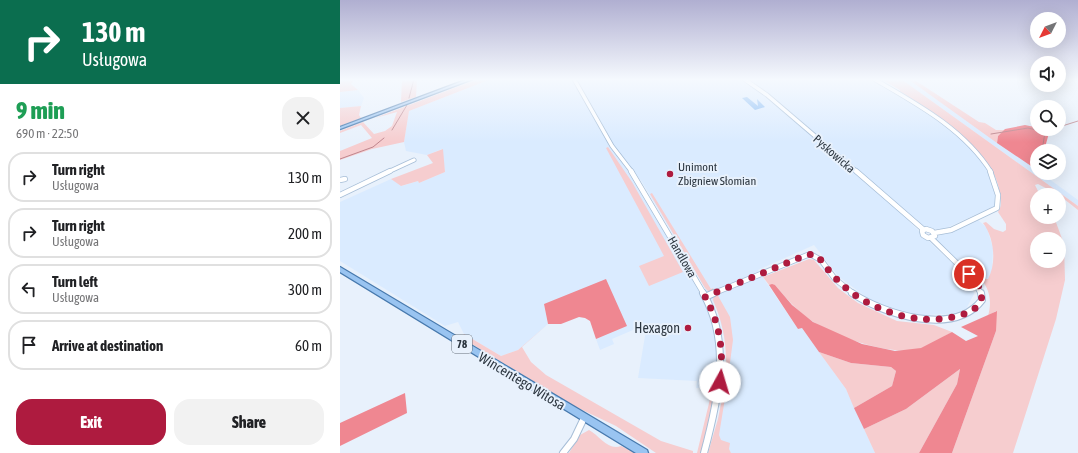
<!DOCTYPE html>
<html lang="en">
<head>
<meta charset="utf-8">
<style>
  body { margin:0; font-family:"Asap Condensed",sans-serif; background:#f2f2f2; color:#202124; height:100vh; display:flex; flex-direction:column; font-size:15px; white-space:nowrap }
  * { box-sizing:border-box; margin:0 }
  p { font-size:13px; color:#757577 }
  .icon { flex:none; width:22px; height:22px; fill:none; stroke:currentColor; stroke-width:2; stroke-linecap:round; stroke-linejoin:round }
  .map { position:relative; flex:1; overflow:hidden }
  .side { display:flex; flex-direction:column; background:#fff; width:340px }
  .side>* { flex:none }
  .banner { background:#0b6e4f; color:#fff; overflow:hidden }
  .needle { width:26px; rotate:228deg }
  .tools { position:absolute; left:690px; top:12px; display:grid; gap:8px }
  .tools a { display:grid; place-items:center; width:36px; height:36px; border-radius:50%; background:#fff; box-shadow:0 4px 16px #0002; font-size:20px }
  .pin { position:absolute; display:grid; place-items:center; width:34px; height:34px; color:#fff; margin:-17px; border:2px solid #fff; border-radius:50%; box-shadow:0 1px 4px #0007 }
  .me { position:absolute; width:44px; margin:-22px; rotate:6deg; stroke-linejoin:round; filter:drop-shadow(0 0 3px #0008) }
  .turn { display:flex; align-items:center; gap:14px; height:84px; padding:0 16px; font-size:18px }
  .turn .icon { width:52px; height:52px; stroke-width:2.5 }
  .turn b { display:block; font-size:28px; line-height:34px }
  .round { display:grid; place-items:center; flex:none; width:42px; height:42px; border-radius:16px; background:#f2f2f2 }
  .summary { display:flex; align-items:center; justify-content:space-between; height:68px; padding:0 16px }
  h1 { font-size:24px; font-weight:800; line-height:30px; color:#1e9e55 }
  .primary-button { display:flex; gap:8px; margin-top:auto; padding:8px 16px }
  .primary-button a { flex:1; height:46px; border-radius:16px; background:#ae1b3f; color:#fff; font-size:16px; font-weight:800; line-height:46px; text-align:center }
  .primary-button a+a { background:#f2f2f2; color:#202124 }
  ul { padding:0; list-style:none }
  li { display:flex; align-items:center; gap:12px; height:50px; margin:0 8px 6px; padding:0 8px; border:2px solid #e0e0e0; border-radius:16px }
  li div { flex:1 }
  li b { display:block; font-size:15px }
  li em { font-style:normal }
  main { display:flex; flex:1; min-height:0 }
  .map>svg:first-child { display:block }
</style>
</head>
<body>
<main>
<section class="side">
<div class="banner">
<div class="turn"><svg class="icon" aria-label="right" viewBox="0 0 24 24"><path d="M7 20v-9h11M14 6l5 5-5 5"/></svg><div><b>130 m</b>Usługowa</div></div>
</div>
<div class="summary"><div><h1>9 min</h1><p>690 m · 22:50</p></div><a class="round"><svg class="icon" aria-label="close" viewBox="0 0 24 24"><path d="M6 6l12 12M18 6L6 18"/></svg></a></div>
<ul>
<li><svg class="icon" aria-label="right" viewBox="0 0 24 24"><path d="M7 20v-9h11M14 6l5 5-5 5"/></svg><div><b>Turn right</b><p>Usługowa</p></div><em>130 m</em></li>
<li><svg class="icon" aria-label="right" viewBox="0 0 24 24"><path d="M7 20v-9h11M14 6l5 5-5 5"/></svg><div><b>Turn right</b><p>Usługowa</p></div><em>200 m</em></li>
<li><svg class="icon" aria-label="left" viewBox="0 0 24 24"><path d="M17 20v-9H6M10 6l-5 5 5 5"/></svg><div><b>Turn left</b><p>Usługowa</p></div><em>300 m</em></li>
<li><svg class="icon" aria-label="arrive" viewBox="0 0 24 24"><path d="M6 21V4h12l-3 4 3 4H6"/></svg><div><b>Arrive at destination</b></div><em>60 m</em></li>
</ul>
<div class="primary-button"><a>Exit</a><a>Share</a></div>
</section>
<div class="map">
<svg width="738" height="453" viewBox="0 0 738 453">
  <rect width="100%" height="100%" fill="#e8f1fc"/>
  <path fill="#daebff" d="M151 79H233L275 152 304 194 367 304 376 329 379 357 375 393 370 387 356 388 357 381 298 378 307 324 272 339 274 344 260 350 256 339 287 326 204 304 208 324 178 350 161 356 124 334 118 322 105 326 0 261V202L51 179 62 186 78 181 79 183 105 172 102 149 87 155 66 151 64 142 69 111Z
    M236 79H533L589 113 628 144 655 179 657 205 602 230 587 228 568 216 566 218 597 249 634 283 632 284 634 294 626 309 611 314 584 315 560 312 529 299 499 277 474 245 418 270 458 329 462 328 506 389 535 453H391L375 434 385 382 387 363 386 344 377 309 302 182 277 150Z
    M561 79H568L697 170V173H701L738 200V206Z
    M18 90 24 98 21 106 0 108V92Z
    M637 219 647 228 653 248 652 272 648 279 643 278 638 281 602 249 595 240 597 236Z"/>
  <path fill="#f6cdcf" fill-rule="evenodd" d="M0 79H14L11 84 18 90 0 92Z
    M62 79H77L76 97 61 102Z
    M138 79H151L69 111 64 142 32 149 0 160V151L32 138 21 125 0 133V131L23 122 34 134 45 131 52 126 57 112 35 118Z
    M541 79H561L738 206V210L719 195 698 184 695 185 700 195H697V217H714L724 244 725 280 716 319 673 453H612L656 331V311L648 316C652 302 650 290 641 279H648C657 263 654 237 643 223L646 222 654 229 663 232 666 230V224L658 212C662 206 661 202 660 195 657 151 593 116 560 93V90ZM697 239H719V261H697Z
    M568 79H573L639 122 645 123 656 130H666L658 136 657 143Z
    M21 106 19 115 21 118 0 126V108Z
    M268 147 292 182 343 272 309 286 299 266 324 256 266 148Z
    M103 149 105 172 79 183 78 181 61 186 51 179 93 163 87 155Z
    M312 193 371 289 373 288 375 291 369 292 365 288 310 194Z
    M469 259 474 260 498 288 518 303 557 321 594 325 612 332C603 337 593 344 582 348 554 358 496 337 472 321 457 311 446 298 435 285H429L423 277Z
    M377 294 390 317 393 340 387 385 385 382C388 352 385 327 373 300L374 296Z
    M208 324 182 347 191 362 206 375 321 441 353 451V453H316L276 426 234 406 122 338 124 334 161 356 178 350Z
    M479 352 511 363 551 367 556 371 552 386 514 408 506 389Z
    M620 369 617 384 579 453H535L524 429 566 409Z
    M386 392 379 435 381 440 390 443 389 449 391 453H368L378 419 383 394Z
    M370 399 373 400 361 453H357Z
    M249 430C260 436 268 451 281 446L296 453H229L240 435Z"/>
  <path fill="#ef8791" d="M685 125 704 129 709 133 704 151H697V167L691 166 657 143 658 136 665 129Z
    M266 279 287 326 256 339 250 321 245 318 239 317 221 324H208L204 304Z
    M432 284 435 285 452 305 473 322 522 344 555 351 581 348 612 332 626 341 638 336 621 327 657 311 656 331 612 453H579L617 384 620 369 566 409 524 429 514 408 552 386 556 371 551 367 511 363 479 352 462 328 458 329 429 285Z
    M65 393 67 413 0 446V423Z"/>
  <g fill="none" stroke-linecap="round" stroke-linejoin="round">
    <path stroke="#be858d" stroke-width="1" d="M69 98 74 79
      M719 127 738 121
      M52 130 67 105
      M651 134 688 128 705 132
      M702 151 705 132 713 129
      M0 159 33 147 44 138"/>
  </g>
  <path fill="#82b8f3" d="M407 97 418 106 417 99 425 107 415 110 402 98Z"/>
  <g fill="none" stroke-linecap="round" stroke-linejoin="round">
    <g stroke="#a7bed7" stroke-width="5">
      <path id="minor-far2" d="M234 79 272 146 292 172
        M404 79 427 95 517 172
        M534 79C577 104 624 129 651 172
        M48 172 74 160"/>
    </g>
    <g stroke="#a7bed7" stroke-width="6">
      <path id="minor-far1" d="M291 171 364 294
        M516 171 584 230
        M0 180 5 179
        M0 195 50 171
        M586 229 592 231 595 236 588 238 583 235 582 231Z
        M594 233 611 230 657 208 658 195 650 171
        M591 238 633 279 641 294
        M372 294 470 254 481 260 495 279 514 294"/>
    </g>
    <g stroke="#a7bed7" stroke-width="8">
      <path id="minor" d="M363 293C392 343 378 401 364 453
        M512 293C543 314 614 337 642 300L641 293
        M365 297 374 293
        M223 453 234 439 244 418"/>
    </g>
    <g stroke="#4779ad" stroke-width="2.5">
      <path id="major" d="M128 79H133L0 129V127Z
        M0 267 307 450 308 453H296L0 272Z"/>
    </g>
    <use href="#minor-far2" stroke="#fff" stroke-width="3.5"/>
    <use href="#minor-far1" stroke="#fff" stroke-width="4.5"/>
    <use href="#minor" stroke="#fff" stroke-width="6"/>
    <use href="#major" fill="#99c4f1" fill-rule="evenodd"/>
  </g>
  <linearGradient id="sky" x2="0" y2="1"><stop stop-color="#b0afd1"/><stop offset="0.56" stop-color="#f5f9fe"/><stop offset="1" stop-color="#f5f9fe" stop-opacity="0"/></linearGradient>
  <rect width="738" height="142" fill="url(#sky)"/>
  <g fill="none" stroke-linecap="round" stroke-linejoin="round">
    <path stroke="#ae1b3f" stroke-width="7" stroke-dasharray="0 12.6" d="M380 382C384 352 380 323 365 297L466 255 473 254 478 256C494 279 511 296 537 307 552 314 568 318 584 319 613 321 666 310 629 274"/>
  </g>
  <g fill="#ae1b3f" stroke="#e8f1fc" stroke-width="1.5">
    <circle cx="330" cy="174" r="4"/>
    <circle cx="348" cy="328" r="4"/>
  </g>
  <g text-anchor="middle" dominant-baseline="central" stroke-width="4" stroke-linejoin="round" paint-order="stroke">
    <rect fill="#e8f1fc" stroke="#646e78" stroke-width="1" x="112" y="335" width="20" height="18" rx="3"/>
    <g font-size="11" font-weight="bold" fill="#2c3640">
      <text x="122" y="344">78</text>
    </g>
    <g font-size="12" fill="#2c3640" stroke="#e8f1fc">
      <text transform="translate(494 154) rotate(41)">Pyskowicka</text>
      <text transform="translate(342 257) rotate(60)">Handlowa</text>
    </g>
    <g font-size="12" fill="#2c3640" stroke="#e8f1fc" text-anchor="start">
      <text x="338" y="167">Unimont<tspan x="338" dy="14">Zbigniew Słomian</tspan></text>
    </g>
    <g font-size="14" fill="#2c3640" stroke="#e8f1fc" text-anchor="end">
      <text x="340" y="328">Hexagon</text>
    </g>
    <g font-size="14" fill="#2c3640" stroke="#e8f1fc">
      <text transform="translate(182 381) rotate(31)">Wincentego Witosa</text>
    </g>
  </g>
</svg>
<div class="tools">
<a><svg class="needle" viewBox="-14 -14 28 28"><path d="M0-13l5 13h-10z" fill="#e53935"/><path d="M0 13l5-13h-10z" fill="#757577"/></svg></a>
<a><svg class="icon" aria-label="sound" viewBox="0 0 24 24"><path d="M4 9h4l5-4v14l-5-4H4zM17 9q2 3 0 6"/></svg></a>
<a><svg class="icon" aria-label="search" viewBox="0 0 24 24"><circle cx="10" cy="10" r="6"/><path d="M15 15l6 6"/></svg></a>
<a><svg class="icon" aria-label="layers" viewBox="0 0 24 24"><path d="M12 4l9 5-9 5-9-5zM3 14l9 5 9-5"/></svg></a>
<a>+</a>
<a>−</a>
</div>
<div class="pin" style="left:629px;top:274px;background:#d93025"><svg class="icon" aria-label="arrive" viewBox="0 0 24 24"><path d="M6 21V4h12l-3 4 3 4H6"/></svg></div>
<svg class="me" style="left:380px;top:382px" viewBox="-20 -20 40 40"><circle r="19" fill="#fff"/><path d="M0-13L10 11 0 6-10 11z" fill="#ae1b3f"/></svg>
</div>
</main>
</body>
</html>
